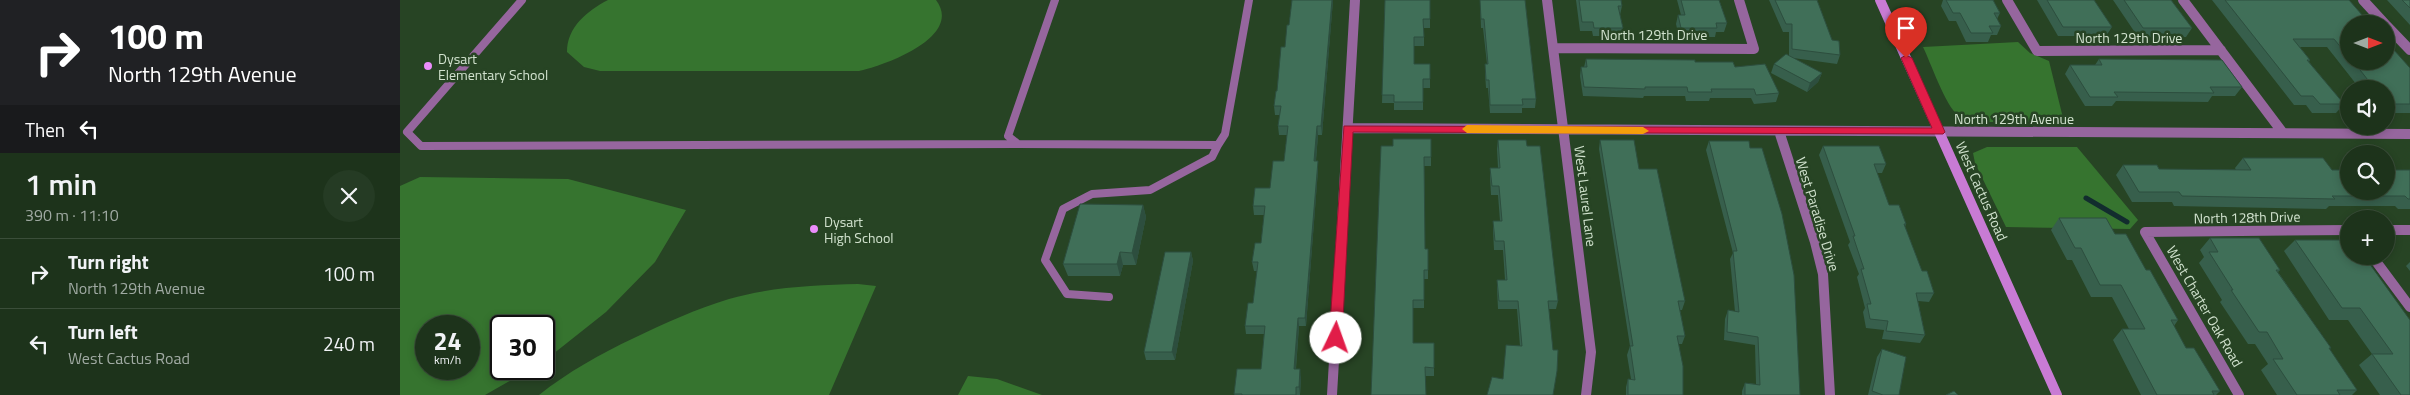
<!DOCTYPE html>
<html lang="en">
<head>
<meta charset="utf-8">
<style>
  body { margin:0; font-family:"Titillium Web",sans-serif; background:#253b24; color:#f1f3f6; height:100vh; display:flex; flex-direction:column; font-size:19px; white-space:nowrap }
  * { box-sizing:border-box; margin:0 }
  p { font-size:16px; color:#a0aaa3 }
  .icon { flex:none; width:28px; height:28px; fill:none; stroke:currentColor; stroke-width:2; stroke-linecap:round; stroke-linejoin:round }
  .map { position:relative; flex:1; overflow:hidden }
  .drawer { display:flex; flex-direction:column; background:#1d331b; width:400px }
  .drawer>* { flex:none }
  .guide { background:#202124; color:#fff; overflow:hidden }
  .needle { width:32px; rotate:90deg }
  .controls { position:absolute; left:1940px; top:15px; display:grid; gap:10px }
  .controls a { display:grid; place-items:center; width:55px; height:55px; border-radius:50%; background:#1d331b; box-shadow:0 2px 8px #0003,0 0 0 1px #3b4e3a; font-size:25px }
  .speed { position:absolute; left:15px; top:315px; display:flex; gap:10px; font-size:25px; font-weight:700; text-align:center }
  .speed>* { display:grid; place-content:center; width:65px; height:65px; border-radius:50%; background:#1d331b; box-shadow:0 2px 8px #0003,0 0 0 1px #3b4e3a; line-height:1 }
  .speed small { font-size:12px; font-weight:400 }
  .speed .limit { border:2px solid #111; border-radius:8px; background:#fff; color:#111 }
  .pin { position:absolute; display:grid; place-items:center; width:42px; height:42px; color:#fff; margin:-51px -21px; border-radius:50% 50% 50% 0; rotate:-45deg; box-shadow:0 0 5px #0007 }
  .pin .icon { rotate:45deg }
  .me { position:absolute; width:55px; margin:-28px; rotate:3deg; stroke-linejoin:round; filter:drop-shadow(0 0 4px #0008) }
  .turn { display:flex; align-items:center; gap:18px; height:105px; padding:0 25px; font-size:22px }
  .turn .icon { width:65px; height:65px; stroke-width:2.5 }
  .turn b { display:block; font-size:35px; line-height:42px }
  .then { display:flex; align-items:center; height:48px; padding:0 25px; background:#0003; gap:10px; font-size:19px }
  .round { display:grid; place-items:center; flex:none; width:52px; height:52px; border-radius:26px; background:#253b24 }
  .head { display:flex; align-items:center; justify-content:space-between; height:85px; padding:0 25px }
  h1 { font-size:30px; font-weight:600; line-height:38px }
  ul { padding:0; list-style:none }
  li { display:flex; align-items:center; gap:15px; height:70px; padding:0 25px; border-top:1px solid #3b4e3a }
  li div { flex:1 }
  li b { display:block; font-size:19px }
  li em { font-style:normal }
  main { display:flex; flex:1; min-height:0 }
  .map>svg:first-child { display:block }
</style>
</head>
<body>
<main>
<section class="drawer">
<div class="guide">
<div class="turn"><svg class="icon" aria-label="right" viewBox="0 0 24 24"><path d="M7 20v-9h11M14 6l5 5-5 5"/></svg><div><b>100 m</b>North 129th Avenue</div></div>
<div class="then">Then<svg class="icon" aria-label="left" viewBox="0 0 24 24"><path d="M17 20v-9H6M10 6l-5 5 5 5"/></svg></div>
</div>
<div class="head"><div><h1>1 min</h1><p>390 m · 11:10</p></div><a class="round"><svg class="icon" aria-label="close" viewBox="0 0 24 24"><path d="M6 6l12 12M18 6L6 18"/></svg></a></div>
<ul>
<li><svg class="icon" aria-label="right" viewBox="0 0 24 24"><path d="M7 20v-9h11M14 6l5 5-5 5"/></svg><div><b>Turn right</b><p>North 129th Avenue</p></div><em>100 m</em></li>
<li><svg class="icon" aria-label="left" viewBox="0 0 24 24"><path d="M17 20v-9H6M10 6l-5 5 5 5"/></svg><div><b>Turn left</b><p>West Cactus Road</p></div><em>240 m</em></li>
</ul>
</section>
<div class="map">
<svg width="2010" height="395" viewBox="0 0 2010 395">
  <rect width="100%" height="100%" fill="#274424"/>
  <path fill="#36742f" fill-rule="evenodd" d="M208 0H536C564 37 484 66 459 71H200L184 67 167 52C167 27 187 11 208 0Z
    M1618 42 1630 53 1649 61 1664 122H1581C1573 121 1564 120 1558 115 1546 107 1530 61 1523 47Z
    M1587 147H1677L1738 220 1730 229 1606 227 1575 163 1573 153Z
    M20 177 168 179 286 210 255 262 206 312 148 358 144 361V326H101V369H131L85 395H0V186ZM69 326V369H26V326Z
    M458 284 476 286 429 395H139C168 372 200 354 234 338 265 323 296 309 329 299 370 287 416 285 458 284Z
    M568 376 597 379 642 395H558Z"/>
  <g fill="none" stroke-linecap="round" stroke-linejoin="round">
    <path stroke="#122c2e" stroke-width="5" d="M1686 198 1727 222"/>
    <path stroke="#96669e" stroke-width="8" d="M122 0 7 132 21 146 618 144
      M655 0 608 136 618 144 818 145 825 134 849 0
      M709 297 667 294 645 260 663 209 692 194 750 190 812 157 818 145"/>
    <path stroke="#96669e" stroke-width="10" d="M1147 0 1191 352 1186 395
      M1607 0 1637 51 1821 50
      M1783 0 1883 133
      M1963 0 1985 24
      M1986 25 2010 50
      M1153 48 1354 49 1339 0
      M948 128 2010 134
      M1379 131 1415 242 1423 274 1430 395
      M1986 230H2010
      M1972 256 2010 307
      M932 395 955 0
      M1839 395 1745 232 1949 230"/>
    <path stroke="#c87bd4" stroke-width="10" d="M1480 0 1657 395"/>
  </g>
  <path fill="#375f4c" d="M892 0H933L922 135H918L916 161H918V170L906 326H899L896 369 901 378 900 395H835L834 394 861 369 864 334H846L845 326 853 303 857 271H854L852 262 861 243 864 215H854L853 206 870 188 884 161 887 135H879L878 126 880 115H875L874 106 877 91 889 25Z
    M985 0 1030 19V28H1024V46H1014V64L1030 79V88H1023V110H994V103H982Z
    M1080 0H1125L1136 99 1135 108H1122V113H1090L1088 88H1086L1085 73V64H1087L1083 28H1081Z
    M1176 0H1221L1222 6 1220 15 1223 28 1221 36H1193L1192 31H1180Z
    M1277 0H1319L1327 23 1324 32H1316L1315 37H1279L1276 24 1278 15H1281Z
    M1369 0H1417L1432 40 1440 55 1437 64 1393 58 1422 73 1418 82 1407 92 1371 73 1374 64 1389 56V32H1383Z
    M1543 0H1593L1600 13 1597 19 1601 26 1597 35H1591L1588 42H1566L1556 21H1549L1541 6Z
    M1637 0H1694L1712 27 1706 36H1658Z
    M1713 0H1771L1792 28 1786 37H1738Z
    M1812 0H1949V61H1986L2010 68V113H1986V89H1960L1927 47H1900L1910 60 1909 62 1944 104 1936 113H1912L1906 105H1894Z
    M1987 0H2010V25Z
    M1186 59 1295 62 1335 67 1379 93 1376 102 1354 104 1351 98H1310L1309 101H1286L1285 96H1244L1243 98 1183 96 1180 76 1181 67H1184Z
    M1699 59 1842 87 1835 96H1812L1808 102 1716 101 1712 106H1685L1665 74 1670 65H1695Z
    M1098 140 1127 146 1158 301 1156 309H1149L1103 379 1120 346 1117 309H1098L1097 288V280H1105L1103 250H1094L1093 230V221H1100L1098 195H1091L1090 177V168H1098L1097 149Z
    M1200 140 1239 169 1285 301 1282 310H1280L1285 336 1282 344H1279L1283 395H1226V387L1228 379H1231L1227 355 1230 346 1199 149Z
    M1309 141 1400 395H1342V391L1345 383 1356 384 1355 345 1324 340 1325 319 1328 310 1335 312 1330 259 1333 253 1306 150Z
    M993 146 1031 157V166H1024L1025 249 1028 270V279H1024V308H1013V343L1034 368V376H1025L971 395Z
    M1423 146 1486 164 1482 173H1477L1489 205 1506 224 1505 227 1522 271 1534 293 1529 302 1518 301 1525 335 1520 343 1482 339 1484 330 1466 328 1463 312 1465 308 1457 277 1459 274 1448 245 1450 242 1419 155Z
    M1843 158 1932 170H2010V209H1998L1995 206H1929L1926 209 1774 206 1772 202H1732L1716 175 1723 165 1759 169 1836 170 1835 168Z
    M743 205 746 217 736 265H723L720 276H668L663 264Z
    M1659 218 1715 234 1746 270 1778 320 1774 326 1786 348 1820 391 1816 395H1741L1713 340 1722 329H1729L1712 297H1691L1672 260H1667L1651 230Z
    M1810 238 1880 270 1878 272 1931 348 1929 349 1957 390 1952 395H1877L1861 370 1868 364 1855 344H1848L1820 302 1822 300 1799 263 1804 257 1800 250Z
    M1895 240 1949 256H1964L2010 395H1980L1959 365 1972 354 1948 320H1929L1884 251Z
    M791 252 793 261 775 360H746L744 352Z
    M2010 262V271L2006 266Z
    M1482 349 1499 395H1468L1477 357Z"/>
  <path fill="#2d4e3e" d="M932 0H933L922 135 921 126Z
    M1422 73 1418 82 1407 92 1410 83Z
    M917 126 918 135 915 170 914 161Z
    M918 161V170L906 326 905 318Z
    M743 205 746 217 736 265 732 253Z
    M720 252 723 265 720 276 717 264Z
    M791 252 793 261 775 360 772 352Z
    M898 318 899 326 895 378 894 369Z
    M900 369 901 378 900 395 899 387Z"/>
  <path fill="#406f58" stroke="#2d4e3e" d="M892 0H932L921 126H917L914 161H918L905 318H898L894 369H900L899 387H896V395H842V394H834L837 369H861L865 326H845L848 303H853L858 262H852L855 243H861L865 206H853L855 188H870L873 161H884L888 126H878L881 106H874L876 91H877L881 47H885L887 25H889Z
    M985 0H1030V19H1023L1024 37H1014V64H1030V79H1023V102H994V95H982Z
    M1080 0H1125L1136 99H1122L1123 105H1090L1089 80H1086L1085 64H1088L1084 19H1081Z
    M1179 0H1221L1222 6H1218L1223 28H1194L1193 22H1182Z
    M1281 0H1319L1327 23H1316L1317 28H1281L1278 15H1285Z
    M1375 0H1417L1432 40 1439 41 1440 55 1392 49V24H1386Z
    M1546 0H1593L1600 13H1594L1601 26H1589L1593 33H1571L1560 13H1553Z
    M1647 0H1694L1712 27H1663Z
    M1724 0H1771L1792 28H1743Z
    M1825 0H1949L1970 24H1949V57L1934 39H1893L1910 60H1907L1944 104H1920L1913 96H1901Z
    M2002 0H2010V8Z
    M1986 41 2010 68V104H1988L1986 102V89H1975L1953 61H1986Z
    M1386 54 1422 73 1410 83 1374 64Z
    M1186 59 1295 60V62H1333L1335 67 1365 64 1379 93 1356 95 1354 89H1311L1312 92H1288L1287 87H1245V89L1184 87 1181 67H1187Z
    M1699 59 1822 60 1842 87H1810L1814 93 1714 92 1718 97H1690L1670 65H1702Z
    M993 139H1031V157H1024L1025 249H1028V270H1024V300H1013V343H1034V368L1025 367 1026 395H971L981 146H993Z
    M1098 140H1126L1127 146H1140L1158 301H1148L1153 350H1158L1157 371 1153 395H1087L1092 377 1103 379 1106 345 1122 346 1118 301H1099L1097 280H1107L1104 241H1095L1093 221H1102L1099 186H1092L1090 168H1100Z
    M1200 140H1234L1239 169H1257L1285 301H1278L1285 336H1277L1283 366V395H1228V379L1235 380 1230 346H1233Z
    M1309 141H1349L1350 148H1362L1382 214 1394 275 1400 395H1345V383L1360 385 1358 337 1327 332 1328 310 1339 312 1333 251H1337Z
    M1423 146H1479L1486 164H1474L1489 205H1499L1506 224H1504L1522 271H1527L1534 293H1516L1525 335 1486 331 1488 321 1470 319 1467 304H1471L1461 269H1464L1453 236H1455Z
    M1843 158H1923L1932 170H1949V191H1986V170H2010V199H2008L2005 196H1932L1935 199 1782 196 1779 192H1739L1723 165H1757L1759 169 1851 170Z
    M680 204 743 205 732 253 720 252 717 264H663Z
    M1659 218H1706L1715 234H1726L1746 270H1750L1778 320H1771L1786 348H1794L1820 391H1812L1814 395H1757L1722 329H1745L1721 285H1700L1681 248H1675Z
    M1810 238H1859L1880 270H1876L1931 348H1929L1957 390H1937L1940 395H1897L1873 359H1883L1867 332H1859L1831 290H1833L1809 252H1818Z
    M1895 240H1940L1949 251V256H1964L2010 320V395H2001L1972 354H1993L1960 308H1942Z
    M765 252H791L772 352H744Z
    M1482 349 1506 357 1499 395H1483L1472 391Z
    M1554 391 1558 395H1546Z"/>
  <path fill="#e11d48" stroke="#92132f" d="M1506 55 1512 58 1545 132 1543 134 953 132 942 338 936 343 929 338 944 126 1532 128 1501 58Z"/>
  <path fill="#f59e0b" d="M1067 125 1243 127 1249 131 1243 134 1067 133 1062 129Z"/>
  <g fill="#eb8dfb" stroke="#274424" stroke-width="2">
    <circle cx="28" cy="66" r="5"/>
    <circle cx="414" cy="229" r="5"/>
  </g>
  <g text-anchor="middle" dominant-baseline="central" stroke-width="5" stroke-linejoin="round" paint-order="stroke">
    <g font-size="14" fill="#d1e2ce" stroke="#274424">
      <text x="1254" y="34">North 129th Drive</text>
      <text x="1729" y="37">North 129th Drive</text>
      <text x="1614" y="118">North 129th Avenue</text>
      <text transform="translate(1582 191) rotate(66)">West Cactus Road</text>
      <text transform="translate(1186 196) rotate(83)">West Laurel Lane</text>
      <text transform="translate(1418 214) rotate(73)">West Paradise Drive</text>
      <text transform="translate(1847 217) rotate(-1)">North 128th Drive</text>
      <text transform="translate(1805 306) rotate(60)">West Charter Oak Road</text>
    </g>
    <g font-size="14" fill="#d1e2ce" stroke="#274424" text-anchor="start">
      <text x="38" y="58">Dysart<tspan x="38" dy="16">Elementary School</tspan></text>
      <text x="424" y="221">Dysart<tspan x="424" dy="16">High School</tspan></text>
    </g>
  </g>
</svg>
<div class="controls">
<a><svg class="needle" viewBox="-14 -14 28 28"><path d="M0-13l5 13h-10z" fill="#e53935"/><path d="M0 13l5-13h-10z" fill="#a0aaa3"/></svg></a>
<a><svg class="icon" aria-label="sound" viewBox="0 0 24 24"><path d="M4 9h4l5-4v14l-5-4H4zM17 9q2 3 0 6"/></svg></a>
<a><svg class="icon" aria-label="search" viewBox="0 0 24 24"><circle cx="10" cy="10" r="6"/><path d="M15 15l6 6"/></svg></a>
<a>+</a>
</div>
<div class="speed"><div>24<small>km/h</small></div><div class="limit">30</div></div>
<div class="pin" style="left:1506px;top:58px;background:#d93025"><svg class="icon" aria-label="arrive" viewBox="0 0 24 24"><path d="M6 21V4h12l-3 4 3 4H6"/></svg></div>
<svg class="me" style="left:936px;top:338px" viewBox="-20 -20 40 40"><circle r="19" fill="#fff"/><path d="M0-13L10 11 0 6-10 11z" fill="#e11d48"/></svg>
</div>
</main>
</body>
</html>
